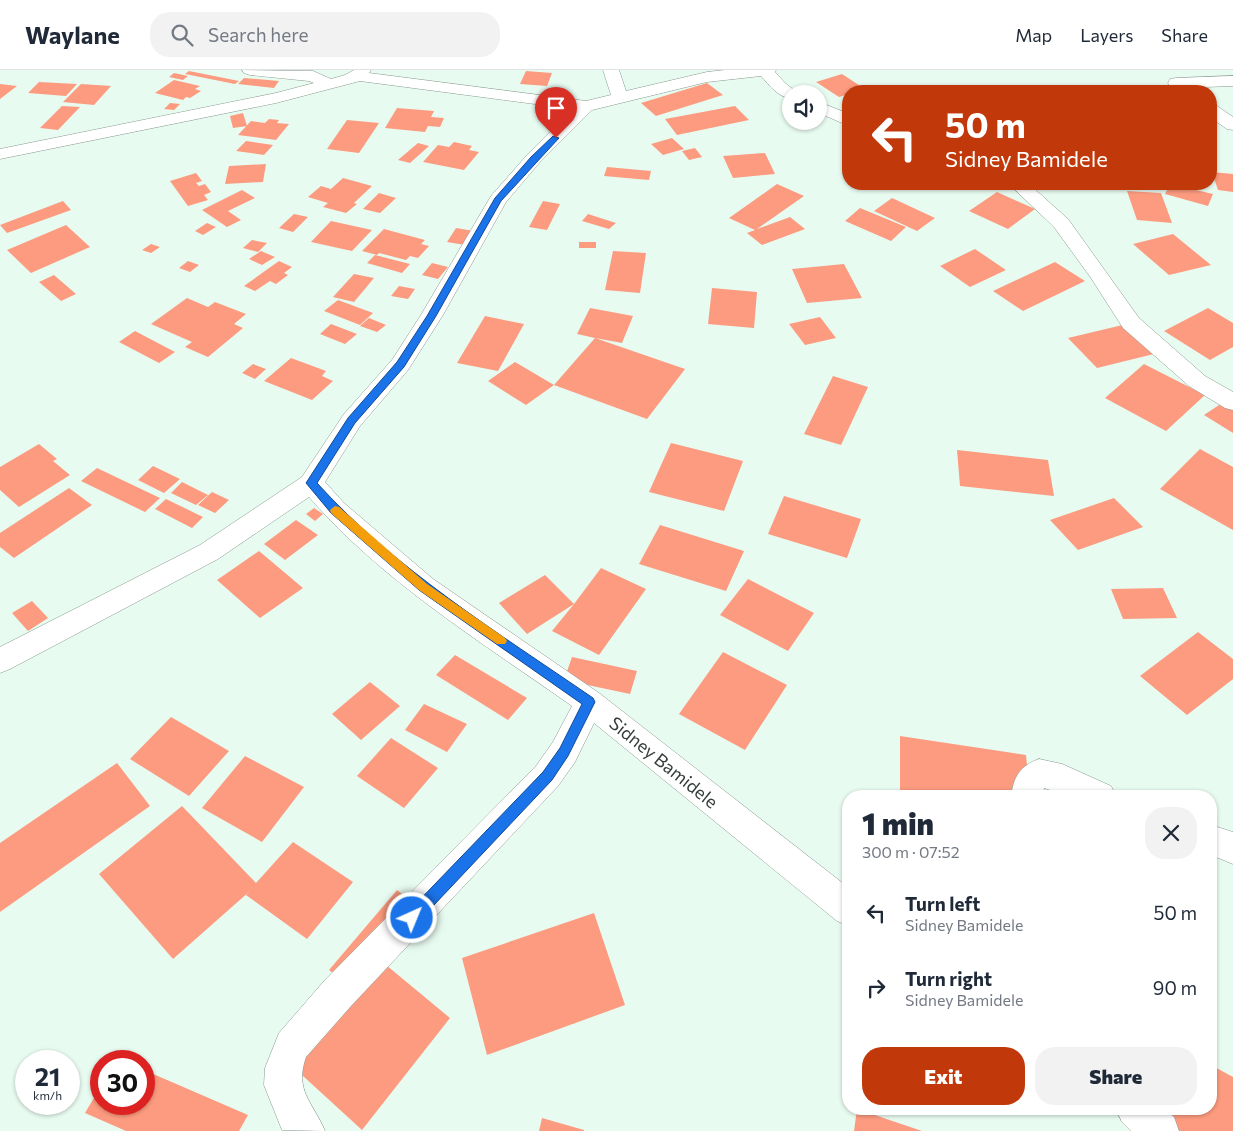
<!DOCTYPE html>
<html lang="en">
<head>
<meta charset="utf-8">
<style>
  body { margin:0; font-family:Commissioner,sans-serif; background:#f2f2f3; color:#1f2937; height:100vh; display:flex; flex-direction:column; font-size:19px; white-space:nowrap }
  * { box-sizing:border-box; margin:0 }
  p { font-size:16px; color:#747a83 }
  .icon { flex:none; width:28px; height:28px; fill:none; stroke:currentColor; stroke-width:2; stroke-linecap:round; stroke-linejoin:round }
  .map { position:relative; flex:1; overflow:hidden }
  .panel { position:absolute; left:842px; top:720px; width:375px; height:325px; display:flex; flex-direction:column; background:#fff; border-radius:20px; box-shadow:0 1px 4px #0004 }
  .panel>* { flex:none }
  .top-card { position:absolute; left:842px; top:15px; width:375px; height:105px; border-radius:20px; box-shadow:0 1px 4px #0004; background:#c1390a; color:#fff; overflow:hidden }
  .buttons { position:absolute; left:782px; top:15px; display:grid; gap:10px }
  .buttons a { display:grid; place-items:center; width:45px; height:45px; border-radius:50%; background:#fff; box-shadow:0 1px 4px #0004; font-size:25px }
  .speed { position:absolute; left:15px; top:980px; display:flex; gap:10px; font-size:25px; font-weight:700; text-align:center }
  .speed>* { display:grid; place-content:center; width:65px; height:65px; border-radius:50%; background:#fff; box-shadow:0 1px 4px #0004; line-height:1 }
  .speed small { font-size:12px; font-weight:400 }
  .speed .limit { border:8px solid #d22; background:#fff; color:#111 }
  .pin { position:absolute; display:grid; place-items:center; width:42px; height:42px; color:#fff; margin:-51px -21px; border-radius:50% 50% 50% 0; rotate:-45deg; box-shadow:0 0 5px #0007 }
  .pin .icon { rotate:45deg }
  .me { position:absolute; width:55px; margin:-28px; rotate:44deg; stroke-linejoin:round; filter:drop-shadow(0 0 4px #0008) }
  .turn { display:flex; align-items:center; gap:18px; height:105px; padding:0 20px; font-size:22px }
  .turn .icon { width:65px; height:65px; stroke-width:2.5 }
  .turn b { display:block; font-size:35px; line-height:42px }
  .round { display:grid; place-items:center; flex:none; width:52px; height:52px; border-radius:20px; background:#f2f2f3 }
  .head { display:flex; align-items:center; justify-content:space-between; height:85px; padding:0 20px }
  h1 { font-size:30px; font-weight:800; line-height:38px }
  .button { display:flex; gap:10px; margin-top:auto; padding:10px 20px }
  .button a { flex:1; height:58px; border-radius:20px; background:#c1390a; color:#fff; font-size:20px; font-weight:800; line-height:58px; text-align:center }
  .button a+a { background:#f2f2f3; color:#1f2937 }
  ul { padding:0; list-style:none }
  li { display:flex; align-items:center; gap:15px; height:75px; padding:0 20px }
  li div { flex:1 }
  li b { display:block; font-size:19px }
  li em { font-style:normal }
  header { display:flex; align-items:center; gap:30px; box-sizing:border-box; height:70px; padding:0 25px; background:#fff; border-bottom:1px solid #e0e1e3 }
  header strong { font-size:24px }
  nav { display:flex; gap:28px; margin-inline-start:auto; font-size:18px }
  .search { width:350px; height:45px; background:#f2f2f3; display:flex; align-items:center; gap:12px; box-sizing:border-box; padding:0 18px; border-radius:20px; color:#747a83; font-size:19px }
  .map>svg:first-child { display:block }
</style>
</head>
<body>
<header>
<strong>Waylane</strong>
<div class="search"><svg class="icon" aria-label="search" viewBox="0 0 24 24"><circle cx="10" cy="10" r="6"/><path d="M15 15l6 6"/></svg>Search here</div>
<nav><a>Map</a><a>Layers</a><a>Share</a></nav>
</header>
<div class="map">
<svg width="1233" height="1061" viewBox="0 0 1233 1061">
  <rect width="100%" height="100%" fill="#e8fbf1"/>
  <path fill="#fc9b7f" d="M189 1 239 11 235 14 185 4Z
    M526 1 552 3 547 16 520 14Z
    M174 3 188 6 183 10 169 7Z
    M842 4 865 19 849 21V24L839 27 816 12Z
    M244 8 279 11 274 18 238 14Z
    M174 10 200 16 195 19 201 21 190 28 186 27 183 30 155 23Z
    M39 12 77 14 66 26 28 23Z
    M707 13 723 25 656 46 641 33Z
    M0 14 17 16 0 29Z
    M81 14 111 16 94 35 63 32Z
    M170 33 180 34 174 40 164 39Z
    M62 36 80 37 58 60 40 58Z
    M735 36 749 50 677 65 665 49Z
    M397 38 434 41 431 47 444 48 440 57 428 56 425 62 385 58Z
    M243 43 247 56 233 58 230 46Z
    M269 49 279 50 277 53 289 54 276 70 238 65 251 51 265 53Z
    M347 50 379 53 359 83 327 79Z
    M672 68 684 79 663 85 651 74Z
    M246 71 273 75 264 85 236 81Z
    M454 72 472 76 469 80 479 82 464 100 423 92 438 75 449 77Z
    M418 73 429 76 410 93 398 90Z
    M695 78 702 87 689 90 682 81Z
    M765 83 775 104 733 108 723 86Z
    M266 94 263 112 225 114 229 96Z
    M607 97 651 101 649 110 604 106Z
    M1212 102 1233 104V122L1218 120Z
    M196 103 202 111 196 113 199 116 205 114 211 122 204 125 208 130 188 136 170 111Z
    M343 108 372 116 354 133 357 134 346 143 323 137 328 133 308 127 321 116 331 119Z
    M777 114 804 126 757 159 790 147 805 159 762 175 747 163 755 160 729 148Z
    M1170 114 1213 124 1208 136 1165 124Z
    M242 120 255 128 228 141 241 150 227 157 202 140Z
    M1127 121 1161 123 1172 153 1137 150Z
    M997 122 1035 139 1008 159 969 141Z
    M379 123 396 128 380 143 363 139Z
    M892 128 935 148 917 161 874 141Z
    M63 131 71 140 7 163 0 155Z
    M543 131 560 134 547 160 529 157Z
    M860 138 906 157 891 171 845 151Z
    M294 144 308 147 293 162 279 158Z
    M588 144 616 153 609 159 582 151Z
    M331 151 372 160 352 181 311 172Z
    M207 153 216 157 203 165 195 161Z
    M66 155 90 177 31 203 7 180Z
    M456 158 474 161 465 175 447 172Z
    M384 159 425 170 421 174 429 176 418 188 410 186 406 190 379 183 377 185 362 181Z
    M1173 164 1211 195 1169 205 1133 174Z
    M252 170 267 173 258 182 243 178Z
    M579 172H596V178H579Z
    M151 174 160 177 151 183 142 180Z
    M975 179 1006 200 970 217 940 196Z
    M261 181 275 187 262 195 249 189Z
    M613 181 646 183 640 223 605 220Z
    M375 185 410 194 402 203 367 193Z
    M188 191 199 195 190 202 179 198Z
    M279 191 292 197 284 203 288 205 276 214 270 211 255 221 244 216Z
    M1055 192 1085 211 1023 241 993 221Z
    M432 193 448 197 438 209 422 205Z
    M844 194 862 228 807 233 792 199Z
    M354 204 374 208 354 232 333 227Z
    M54 205 76 224 61 231 39 212Z
    M399 216 415 219 408 229 391 226Z
    M712 218 757 222 754 258 708 254Z
    M187 228 208 237 215 232 246 244 234 254 243 258 208 287 185 277 192 272 151 254Z
    M338 230 373 243 360 255 324 241Z
    M590 238 633 246 622 273 595 268 685 299 647 349 554 315 526 335 488 311 515 292 554 315 595 268 577 264Z
    M1208 238 1233 253V277L1210 290 1164 261Z
    M485 246 524 254 498 301 457 293Z
    M820 247 836 268 805 275 789 254Z
    M369 248 386 255 377 262 360 256Z
    M1131 253 1162 282 1097 298 1068 268Z
    M331 254 357 264 345 274 320 264Z
    M135 261 175 282 159 293 119 272Z
    M291 288 326 301 322 306 333 311 312 330 264 311Z
    M253 294 266 299 255 309 242 303Z
    M1144 294 1205 325 1166 361 1105 328Z
    M833 306 868 317 841 375 804 364Z
    M1231 327 1233 328V363L1204 345Z
    M671 373 743 391 724 441 649 422Z
    M39 374 57 389 53 391 70 405 19 437 0 420V397Z
    M1200 379 1233 397V460L1160 419Z
    M957 380 1048 390 1054 426 960 416Z
    M153 396 180 409 164 423 138 410Z
    M97 398 160 428 145 442 81 411Z
    M182 412 208 425 196 435 171 423Z
    M69 418 92 435 14 488 0 477V463Z
    M212 422 229 430 215 443 198 435Z
    M784 426 861 449 847 488 768 464Z
    M1114 428 1143 457 1078 480 1050 450Z
    M166 429 203 447 192 458 155 439Z
    M314 438 323 444 315 451 306 444Z
    M296 450 318 465 285 490 264 474Z
    M660 455 744 481 726 521 639 494Z
    M259 481 303 518 260 548 217 510Z
    M601 498 646 519 599 585 552 561 574 534 527 564 499 533 545 505 574 534Z
    M748 509 814 543 788 581 720 545Z
    M1163 518 1177 548 1123 549 1111 519Z
    M32 531 48 548 28 561 12 543Z
    M1198 562 1233 589V609L1187 645 1140 606Z
    M723 582 787 615 745 680 679 644Z
    M455 585 527 628 508 650 436 605Z
    M572 587 637 601 630 624 564 610Z
    M370 612 400 636 361 670 332 644Z
    M424 634 467 654 447 682 405 660Z
    M171 647 229 681 189 726 130 689Z
    M900 666 1026 685 1030 726H900Z
    M391 668 438 698 404 738 357 706Z
    M245 686 304 717 262 772 202 738Z
    M117 693 150 736 0 842V773Z
    M182 736 256 813 293 772 353 812 307 869 246 825 250 821 173 889 99 804Z
    M397 820 422 839 380 890 450 948 362 1060 291 995 354 921 329 900Z
    M594 843 625 935 487 985 462 888Z
    M1211 995 1233 1007V1061H1171L1144 1045 1146 1039H1211Z
    M144 1000 248 1045 239 1061H126L85 1043 101 1016V1034H144Z
    M857 1039 922 1061H854Z
    M542 1048 584 1060V1061H539Z"/>
  <g fill="none" stroke-linecap="round" stroke-linejoin="round">
    <g stroke="#889990" stroke-width="1">
      <path id="minor" d="M242 0 313 1 331 9 345 5 354 0H371L369 3 586 31 611 25 603 0H619L626 21 707 2 725 0H776L775 2 785 13 799 24H791V29C777 26 770 16 761 6L707 12 592 40 540 92 506 132 443 245 408 300 360 356 325 412 344 433 433 509 599 623 849 818V856L837 851 594 653 575 692 558 716 351 936 306 987C294 1021 313 1032 325 1061L282 1060 264 1015 265 998 279 963 325 910 536 696 553 672 572 636C481 572 382 511 309 427L218 489 10 599 0 603V577L200 475 302 407 344 344 392 290 421 245 491 126 528 84 573 39 360 11 276 33 0 89V79L276 23 314 13 309 11 250 5 244 3Z
        M1233 6V16L1176 18 1170 17 1168 13 1170 9 1176 8Z
        M819 32 849 44V56L819 43Z
        M1211 35 1217 36 1233 47V60L1227 59 1211 48Z
        M1009 114H1029L1068 149 1139 248 1205 306 1233 322V340L1225 338 1189 316 1123 258 1091 208 1054 157Z
        M1039 689 1062 694 1111 716 1116 726H1068L1044 718 1043 726H1011C1014 706 1020 696 1039 689Z
        M1211 755 1233 762V794L1211 785Z
        M1116 1039H1164L1174 1047 1179 1061H1131L1122 1052Z"/>
    </g>
    <use href="#minor" fill="#fff" fill-rule="evenodd"/>
  </g>
  <path fill="#1a73e8" stroke="#114b97" d="M553 66 559 68 501 131 436 246 404 297 355 353 317 413C396 500 497 562 593 628L595 632 568 686 552 710 417 853 412 855 407 853 405 848 407 843 543 702 560 678 582 634 419 520 331 443 306 413 348 348 397 292 427 246 495 128 531 87Z"/>
  <path fill="#f59e0b" d="M335 436 339 437 427 514 505 568 507 571 505 574H497L419 520 331 443 330 440Z"/>
  <g text-anchor="middle" dominant-baseline="central" stroke-width="4.5" stroke-linejoin="round" paint-order="stroke">
    <g font-size="18" fill="#353d39" stroke="#fff">
      <text transform="translate(664 692) rotate(39)">Sidney Bamidele</text>
    </g>
  </g>
</svg>
<div class="buttons">
<a><svg class="icon" aria-label="sound" viewBox="0 0 24 24"><path d="M4 9h4l5-4v14l-5-4H4zM17 9q2 3 0 6"/></svg></a>
</div>
<div class="speed"><div>21<small>km/h</small></div><div class="limit">30</div></div>
<div class="pin" style="left:556px;top:68px;background:#d93025"><svg class="icon" aria-label="arrive" viewBox="0 0 24 24"><path d="M6 21V4h12l-3 4 3 4H6"/></svg></div>
<svg class="me" style="left:412px;top:848px" viewBox="-20 -20 40 40"><circle r="17" fill="#1a73e8" stroke="#fff" stroke-width="3"/><path d="M0-11L8 9 0 5-8 9z" fill="#fff"/></svg>
<div class="top-card">
<div class="turn"><svg class="icon" aria-label="left" viewBox="0 0 24 24"><path d="M17 20v-9H6M10 6l-5 5 5 5"/></svg><div><b>50 m</b>Sidney Bamidele</div></div>
</div>
<section class="panel">
<div class="head"><div><h1>1 min</h1><p>300 m · 07:52</p></div><a class="round"><svg class="icon" aria-label="close" viewBox="0 0 24 24"><path d="M6 6l12 12M18 6L6 18"/></svg></a></div>
<ul>
<li><svg class="icon" aria-label="left" viewBox="0 0 24 24"><path d="M17 20v-9H6M10 6l-5 5 5 5"/></svg><div><b>Turn left</b><p>Sidney Bamidele</p></div><em>50 m</em></li>
<li><svg class="icon" aria-label="right" viewBox="0 0 24 24"><path d="M7 20v-9h11M14 6l5 5-5 5"/></svg><div><b>Turn right</b><p>Sidney Bamidele</p></div><em>90 m</em></li>
</ul>
<div class="button"><a>Exit</a><a>Share</a></div>
</section>
</div>
</body>
</html>
